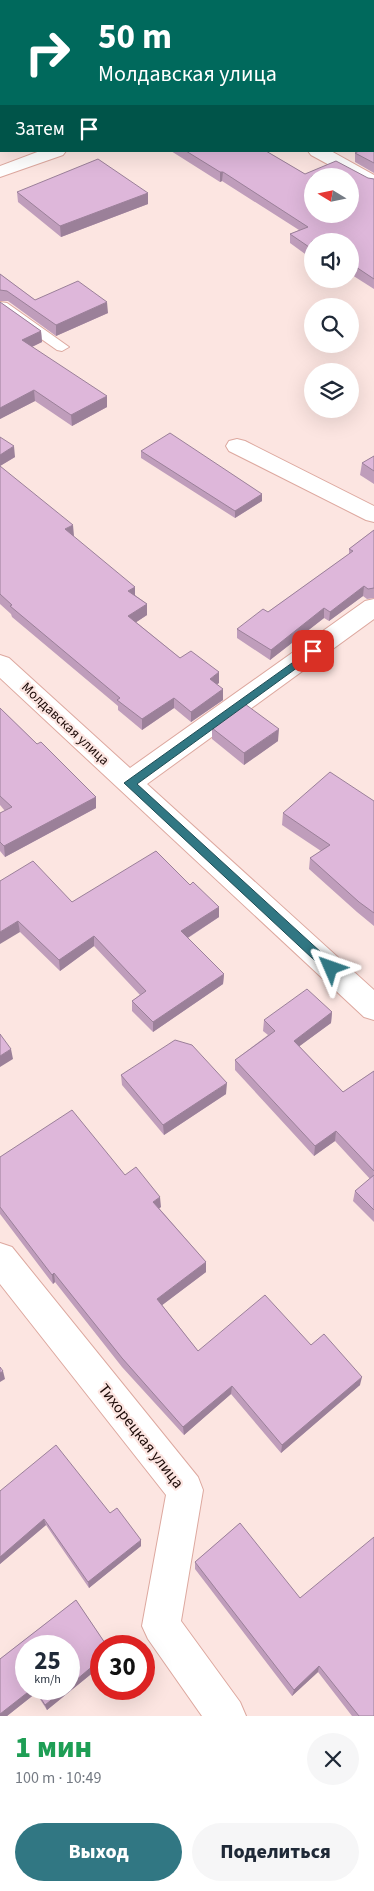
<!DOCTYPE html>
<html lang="ru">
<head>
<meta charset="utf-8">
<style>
  body { margin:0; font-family:"Source Sans 3",sans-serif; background:#f6f6f7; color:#1f2937; height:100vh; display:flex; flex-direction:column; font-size:19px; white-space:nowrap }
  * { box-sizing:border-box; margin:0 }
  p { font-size:16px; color:#747a83 }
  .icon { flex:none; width:28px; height:28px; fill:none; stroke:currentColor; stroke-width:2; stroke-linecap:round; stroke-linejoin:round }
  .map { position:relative; height:1716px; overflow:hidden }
  .details { display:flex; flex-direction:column; background:#fff; flex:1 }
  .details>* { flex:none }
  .guide { position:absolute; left:0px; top:0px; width:375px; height:152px; box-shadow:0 5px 20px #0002; background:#00695c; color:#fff; overflow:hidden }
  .needle { width:32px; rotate:280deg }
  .tools { position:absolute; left:304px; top:168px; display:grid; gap:10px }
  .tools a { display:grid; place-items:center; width:55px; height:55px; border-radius:50%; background:#fff; box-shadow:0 5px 20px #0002; font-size:25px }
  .speed { position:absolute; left:15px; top:1635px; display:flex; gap:10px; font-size:25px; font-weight:700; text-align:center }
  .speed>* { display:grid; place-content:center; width:65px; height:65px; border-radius:50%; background:#fff; box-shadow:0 5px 20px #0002; line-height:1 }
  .speed small { font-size:12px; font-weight:400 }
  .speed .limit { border:8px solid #d22; background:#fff; color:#111 }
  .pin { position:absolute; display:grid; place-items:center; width:42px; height:42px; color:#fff; margin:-21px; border-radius:10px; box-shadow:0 2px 8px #0006 }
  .me { position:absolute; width:55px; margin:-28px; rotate:313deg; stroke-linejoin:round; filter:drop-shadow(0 0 4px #0008) }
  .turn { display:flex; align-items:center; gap:18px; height:105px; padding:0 15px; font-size:22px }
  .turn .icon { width:65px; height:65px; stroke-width:2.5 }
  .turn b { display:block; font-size:35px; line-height:42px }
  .then { display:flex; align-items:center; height:48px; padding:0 15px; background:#0003; gap:10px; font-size:19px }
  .round { display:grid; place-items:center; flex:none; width:52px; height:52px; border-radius:26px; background:#f6f6f7 }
  .overview { display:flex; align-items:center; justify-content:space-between; height:85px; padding:0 15px }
  h1 { font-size:30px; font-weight:800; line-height:38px; color:#1e9e55 }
  .primary-button { display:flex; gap:10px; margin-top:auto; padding:10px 15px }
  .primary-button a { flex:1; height:58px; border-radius:30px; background:#317783; color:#fff; font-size:20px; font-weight:800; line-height:58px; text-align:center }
  .primary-button a+a { background:#f6f6f7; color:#1f2937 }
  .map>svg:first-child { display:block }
</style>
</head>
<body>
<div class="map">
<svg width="374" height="1716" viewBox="0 0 374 1716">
  <rect width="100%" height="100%" fill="#fce5e1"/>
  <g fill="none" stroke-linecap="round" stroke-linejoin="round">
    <g stroke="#dda89f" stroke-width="2">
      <path id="service" d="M0 302 7 303 69 347 62 351 57 350 0 310Z"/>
    </g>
    <g stroke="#dda89f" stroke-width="2">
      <path id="minor" d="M298 0H316L317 1H299Z
        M40 151H66L63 155 0 177V166Z
        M237 439 245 441 374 506V522L366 520 229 451 226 446 229 441Z
        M374 599V619L147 784 374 990V1020L364 1017 0 678V655L9 658 130 768 365 601Z
        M0 1243 12 1247 198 1477 203 1490 181 1621 240 1702 246 1716H202L148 1639 142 1626 166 1495 0 1284Z"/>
    </g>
    <g stroke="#dda89f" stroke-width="2">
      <path id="secondary" d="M308 151H331L374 175V187L368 186 311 155Z"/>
    </g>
    <use href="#service" fill="#fff" fill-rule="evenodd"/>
    <use href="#minor" fill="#fff" fill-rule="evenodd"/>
    <use href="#secondary" fill="#fff" fill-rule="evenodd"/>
  </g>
  <path fill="#bf9dbb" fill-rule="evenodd" d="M0 0 1 1V64L0 63Z
    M319 0H374V173L355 162V153L374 151V1H322Z
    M171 151H266L305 174 368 178 374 179V289L352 275 350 276V241H312V259L290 243V234L299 230 222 181 220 182Z
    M17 192 148 193V204L61 237 18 202Z
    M0 274 35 300 108 313 56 336 8 301H0Z
    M0 302 41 331 42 342 32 347 107 407 72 426 35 401 0 419Z
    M0 437 15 457 0 466 74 536H73L135 595 147 604V615L136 622 180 658 219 683 217 684 223 700 191 722 174 708 142 730 118 710V706L12 617 11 614 0 604Z
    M141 451 262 494V501L235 518 141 458Z
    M374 456V484L360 475 362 463Z
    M374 530V598L367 599 363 596 329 621 324 618 270 660 237 638V629L268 612 349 554V549Z
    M0 708 37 744 96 797V808L5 857 0 851V813L5 811 0 805Z
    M212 728 278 741 244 765 212 739Z
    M374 801V926L357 912 309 869 310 858 321 851 282 825 283 813Z
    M0 881 72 902 190 885 219 907V917L188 938 224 974 223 984 153 1032 132 1011V1001L140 995 94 946 60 971 20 932Z
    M332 1012 331 1023 299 1046 343 1092 374 1071V1222L353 1201 355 1191 370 1179 335 1141 314 1156 235 1070V1060L268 1035 263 1031 264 1020Z
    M121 1075 226 1094 164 1135 122 1085Z
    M0 1157 125 1175 161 1207 159 1208 206 1262V1272L162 1305 198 1351 311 1345 360 1385 281 1453 231 1394 184 1435 122 1367 55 1282 53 1284 0 1214Z
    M0 1491 110 1513 141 1546 89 1588 46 1525 0 1564Z
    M240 1523 374 1716H352L318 1672 292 1696 195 1569V1562Z
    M76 1600 107 1646H101V1666L47 1710 36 1693 7 1716H0V1659ZM26 1646H69V1689H26Z"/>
  <path fill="#9b8099" d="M220 172H223L222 181 220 182Z
    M148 193V204L61 237 60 226Z
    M353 265 352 275 350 276V266Z
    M107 302 108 313 56 336V325Z
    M41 331 42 342 23 351 22 340Z
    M34 390 35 401 0 419V408Z
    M107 396V407L72 426 71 415Z
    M14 446 15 457 0 466V455Z
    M262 494V501L235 518V511Z
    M73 525 74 536 66 540 65 529Z
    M364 586 363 596 329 621 330 612Z
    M135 587V598L128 591Z
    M147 604V615L129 627 128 616Z
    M324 608V618L270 660 271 650Z
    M219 672V683L209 689 210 679Z
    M223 689V700L191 722V712Z
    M174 698V708L142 730V719Z
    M279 729 278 741 244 765V753Z
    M96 797V808L5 857 4 846Z
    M219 907V917L181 942V931Z
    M18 921 20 932 0 944V932Z
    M94 936V946L60 971 59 960Z
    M224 974 223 984 153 1032V1022Z
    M332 1012 331 1023 293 1051 294 1041Z
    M11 1049 13 1059 0 1067V1056Z
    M227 1083 226 1094 164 1135 163 1125Z
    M336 1131 335 1141 314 1156 315 1146Z
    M160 1197 161 1207 154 1212 153 1202Z
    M206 1262V1272L157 1309V1299Z
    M54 1273 55 1282 53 1284 52 1275Z
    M3 1371 5 1379 0 1382V1373Z
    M362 1377 360 1385 281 1453 282 1445Z
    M232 1386 231 1394 184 1435 183 1427Z
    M44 1519 46 1525 0 1564V1557Z
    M141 1540V1546L89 1588 88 1582Z
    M101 1659V1666L47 1710 45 1705 65 1689H69V1686Z
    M319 1666 318 1672 292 1696 294 1690Z
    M32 1689H34L36 1693 7 1716H0V1714Z"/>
  <path fill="#deb7da" stroke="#9b8099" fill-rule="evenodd" d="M0 0H177L180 1H1V56L0 55Z
    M336 0H374V144V1H333Z
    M374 145V163L355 153 359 151H374Z
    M186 151H266L305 174 336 161 368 178 374 179V279L353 265 350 266V241H312V249L290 234 308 227 223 172H220ZM312 176H350V214H312Z
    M98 159 148 193 60 226 17 192Z
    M0 274 35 300 78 281 107 302 56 325 7 291 0 290Z
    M0 302 41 331 22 340 107 396 71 415 34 390 0 408Z
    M170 433 262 494 235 511 141 451Z
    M0 437 14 446 0 455Z
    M374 456V471L362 463Z
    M0 466 73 525 65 529 135 587 128 591 147 604 128 616 180 658 191 651 219 672 210 679 223 689 191 712 174 698 142 719 117 700 120 698 10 606 12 605 0 594Z
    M374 530V588L368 589 364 586 330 612 324 608 271 650 237 629 263 609 268 612 353 551 349 549Z
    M245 704 279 729 244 753 212 728Z
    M0 708 37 744 41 742 96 797 4 846 0 842V813L12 807 0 796Z
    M330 772 374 801V913L359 902 310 858 330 845 283 813Z
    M156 851 190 885 193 882 219 907 181 931 224 974 153 1022 132 1001 146 991 94 936 59 960 18 921 0 932V881L33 861 72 902Z
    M307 989 332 1012 294 1041 343 1092 374 1071V1171L336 1131 315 1146 235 1060 275 1031 264 1020Z
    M0 1034 11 1049 0 1056Z
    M175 1040 192 1045 227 1083 163 1125 121 1075Z
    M72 1110 125 1175 136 1167 160 1197 153 1202 206 1262 157 1299 198 1351 265 1295 311 1345 324 1334 362 1377 282 1445 232 1386 183 1427 122 1358 54 1273 52 1275 0 1207V1157Z
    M374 1175V1210L355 1191Z
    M0 1367 3 1371 0 1373Z
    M56 1445 110 1513 117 1508 141 1540 88 1582 44 1519 0 1557V1491Z
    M240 1523 300 1598 374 1537V1716H359L319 1666 294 1690 195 1562Z
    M76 1600 107 1646H101V1659L69 1686V1646H26V1689H32L0 1714V1659Z
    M35 1689H65L45 1705Z"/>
  <path fill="#317783" stroke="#204d55" d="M313 648 316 649V654L137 784 335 965 337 968 335 972H327L124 783Z"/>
  <g text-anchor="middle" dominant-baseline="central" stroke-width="4.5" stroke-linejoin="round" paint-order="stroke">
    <g font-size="14" fill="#1d0b08" stroke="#fce5e1">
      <text transform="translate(65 724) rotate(43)">Молдавская улица</text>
    </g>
    <g font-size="16" fill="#1d0b08" stroke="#fce5e1">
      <text transform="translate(141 1436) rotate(52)">Тихорецкая улица</text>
    </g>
  </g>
</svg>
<div class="tools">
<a><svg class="needle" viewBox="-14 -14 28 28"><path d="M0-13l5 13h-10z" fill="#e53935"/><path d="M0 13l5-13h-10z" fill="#747a83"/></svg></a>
<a><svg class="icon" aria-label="sound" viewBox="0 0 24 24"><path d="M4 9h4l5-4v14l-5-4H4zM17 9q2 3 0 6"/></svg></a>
<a><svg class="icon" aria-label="search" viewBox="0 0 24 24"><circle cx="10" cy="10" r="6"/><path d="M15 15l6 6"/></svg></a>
<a><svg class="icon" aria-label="layers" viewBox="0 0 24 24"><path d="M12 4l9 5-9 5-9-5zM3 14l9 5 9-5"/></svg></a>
</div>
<div class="speed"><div>25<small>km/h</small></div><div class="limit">30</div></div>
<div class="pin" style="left:313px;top:651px;background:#d93025"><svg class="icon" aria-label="arrive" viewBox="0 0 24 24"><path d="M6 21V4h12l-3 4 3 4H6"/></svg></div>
<svg class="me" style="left:331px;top:968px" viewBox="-20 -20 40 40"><path d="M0-17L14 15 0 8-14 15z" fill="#317783" stroke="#fff" stroke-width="4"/></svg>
<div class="guide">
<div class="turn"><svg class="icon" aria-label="right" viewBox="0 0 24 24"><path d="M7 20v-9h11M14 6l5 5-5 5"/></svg><div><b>50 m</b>Молдавская улица</div></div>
<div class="then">Затем<svg class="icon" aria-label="arrive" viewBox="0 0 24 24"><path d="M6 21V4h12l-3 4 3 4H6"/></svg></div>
</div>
</div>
<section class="details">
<div class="overview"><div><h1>1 мин</h1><p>100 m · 10:49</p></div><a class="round"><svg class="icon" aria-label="close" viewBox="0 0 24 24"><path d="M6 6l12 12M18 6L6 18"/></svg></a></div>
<div class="primary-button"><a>Выход</a><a>Поделиться</a></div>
</section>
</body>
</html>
